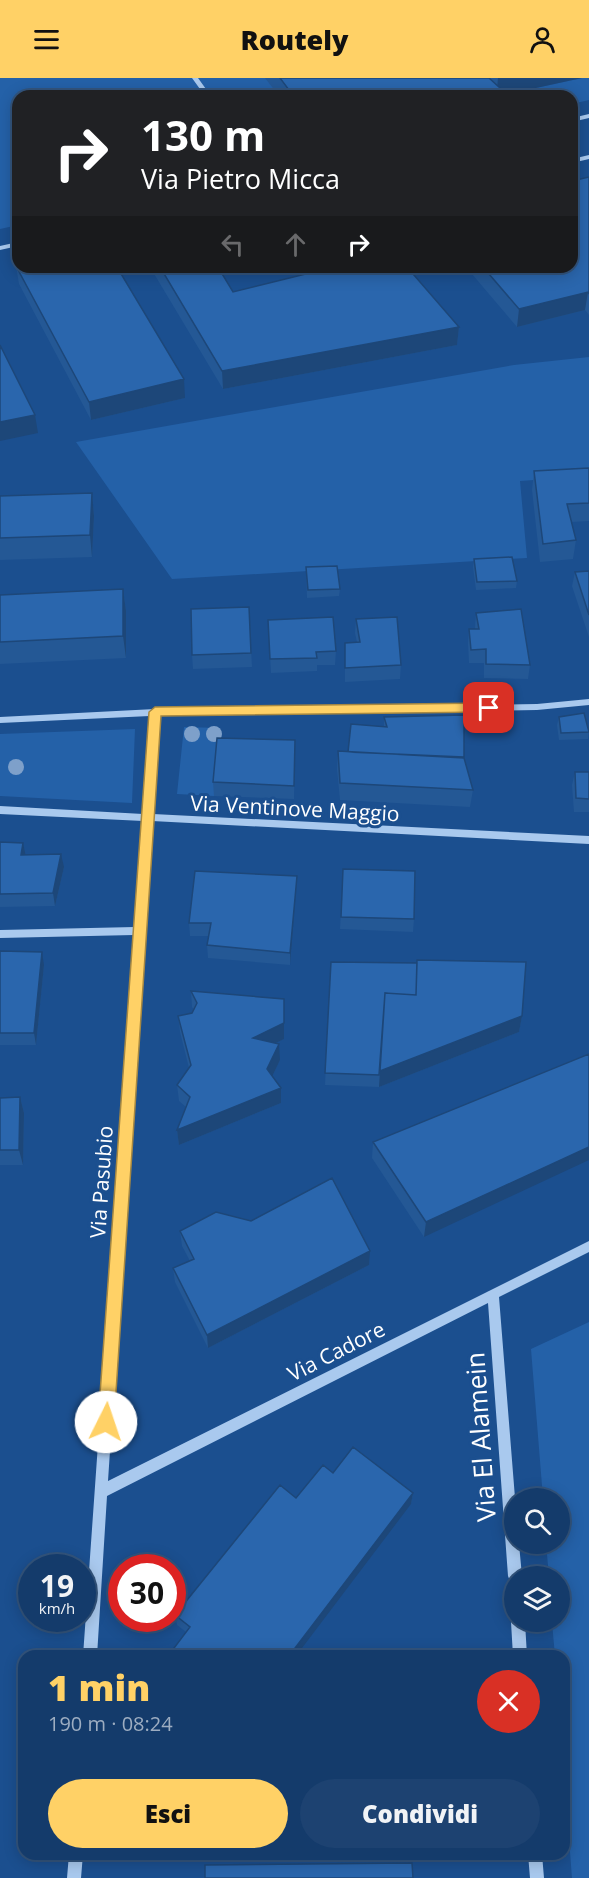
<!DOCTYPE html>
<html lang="it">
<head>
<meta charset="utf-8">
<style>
  body { margin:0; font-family:"Open Sans",sans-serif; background:#1d4271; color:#f1f3f6; height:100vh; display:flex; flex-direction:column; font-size:22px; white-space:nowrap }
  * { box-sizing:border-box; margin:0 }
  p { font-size:20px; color:#9dadc1 }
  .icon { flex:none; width:33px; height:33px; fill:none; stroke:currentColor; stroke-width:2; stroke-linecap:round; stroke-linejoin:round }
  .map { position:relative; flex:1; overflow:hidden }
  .details { position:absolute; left:18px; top:1572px; width:552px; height:210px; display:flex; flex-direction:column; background:#143b6b; border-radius:18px; box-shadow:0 3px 15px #0003,0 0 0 2px #33557e }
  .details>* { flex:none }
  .guide { position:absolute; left:12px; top:12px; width:566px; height:183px; border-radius:18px; box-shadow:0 3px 15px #0003,0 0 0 2px #33557e; background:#202124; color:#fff; overflow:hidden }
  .controls { position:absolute; left:504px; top:1410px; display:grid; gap:12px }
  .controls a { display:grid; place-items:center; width:66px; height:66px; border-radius:50%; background:#143b6b; box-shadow:0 3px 15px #0003,0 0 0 2px #33557e; font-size:30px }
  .speed { position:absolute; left:18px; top:1476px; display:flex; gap:12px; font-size:30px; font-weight:700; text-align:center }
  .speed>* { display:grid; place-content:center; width:78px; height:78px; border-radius:50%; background:#143b6b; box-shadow:0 3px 15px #0003,0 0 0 2px #33557e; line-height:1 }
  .speed small { font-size:15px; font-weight:400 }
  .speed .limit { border:9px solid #d22; background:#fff; color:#111 }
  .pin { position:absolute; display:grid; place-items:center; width:51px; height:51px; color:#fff; margin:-26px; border-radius:12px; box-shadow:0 3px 9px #0006 }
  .me { position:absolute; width:66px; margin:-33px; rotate:4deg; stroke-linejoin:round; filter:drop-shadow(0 0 4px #0008) }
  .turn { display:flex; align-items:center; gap:21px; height:126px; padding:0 30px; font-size:27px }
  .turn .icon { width:78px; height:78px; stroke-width:2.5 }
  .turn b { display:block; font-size:42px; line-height:51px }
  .lanes { display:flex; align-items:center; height:57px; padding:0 30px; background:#0003; justify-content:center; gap:30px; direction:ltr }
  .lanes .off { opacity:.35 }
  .round { display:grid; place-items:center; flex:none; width:63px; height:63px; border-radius:32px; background:#1d4271 }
  .overview { display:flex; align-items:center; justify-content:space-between; height:102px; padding:0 30px }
  h1 { font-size:36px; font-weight:800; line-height:45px; color:#ffd166 }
  .primary-button { display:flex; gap:12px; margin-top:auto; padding:12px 30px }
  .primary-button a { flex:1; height:69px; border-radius:36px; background:#ffd166; color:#111; font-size:24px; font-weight:800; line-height:69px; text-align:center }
  .primary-button a+a { background:#1d4271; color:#f1f3f6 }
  header { display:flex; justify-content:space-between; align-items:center; height:78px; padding:0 30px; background:#ffd166; color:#111; font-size:27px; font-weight:800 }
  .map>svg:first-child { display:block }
</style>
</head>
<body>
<header><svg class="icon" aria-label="menu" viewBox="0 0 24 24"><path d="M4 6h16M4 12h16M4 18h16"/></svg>Routely<svg class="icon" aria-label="person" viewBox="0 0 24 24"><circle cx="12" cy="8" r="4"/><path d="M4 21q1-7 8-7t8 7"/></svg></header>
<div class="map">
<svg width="589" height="1800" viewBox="0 0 589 1800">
  <rect width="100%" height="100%" fill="#1b4f8f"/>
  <path fill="#2461a8" d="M0 0H589V22L572 26V18H18V147L0 151Z
    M589 279V398L520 403 527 480 172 501 76 364 514 287Z
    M184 649 220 650 214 718 177 716Z
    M135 651 132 725 0 718V656Z
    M589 1244V1800H572L564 1695V1578H555L552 1544H560V1498H549L546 1466H560V1420H543L531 1271Z"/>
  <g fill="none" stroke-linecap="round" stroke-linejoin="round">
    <path fill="#a9c9ee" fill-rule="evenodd" d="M192 0H198L211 18H205Z
      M589 36V40L572 44V40Z
      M589 77V81L572 85V81Z
      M18 164V168L0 172V168Z
      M589 621V627L537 632 159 637 153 736 589 758V766L152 743 108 1403 589 1163V1174L499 1219 515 1420 514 1466H519L522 1498H514V1504L510 1503 508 1498 488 1225 107 1418 97 1578H83L134 857 0 860V852L135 849 143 743 0 736V728L143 736 150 638 0 645V639L155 631 537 626Z
      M513 1539H514V1544H525L527 1578H513L511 1544Z
      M69 1776H83L81 1800H67Z
      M528 1776H542L544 1800H530Z"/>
  </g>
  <g fill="#7ea0ca">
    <circle cx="192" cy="656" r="8"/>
    <circle cx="214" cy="656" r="8"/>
    <circle cx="16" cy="689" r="8"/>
  </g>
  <path fill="#245895" d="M265 0H582L499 18H279Z
    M589 99V237L585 232 517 249 466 189H572Z
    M16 188 185 320 91 342 19 206Z
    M150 189H218L233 214 459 249 457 267 223 311Z
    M589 390V443L571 444 576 462 573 481 540 484 532 412 534 393Z
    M92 415 94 438 92 479 0 482V418Z
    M474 481 517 503 516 510 476 512 473 489Z
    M306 489 340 511 339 518 307 520Z
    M589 493V559L572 508 575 494Z
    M123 511 126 533V580L0 586V517Z
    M249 529 252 589 193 591 192 577Z
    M476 535 530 587 528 601 484 600V585H469L468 565 469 551H475Z
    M356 541 401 587 400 601 345 604V565L357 564 355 555Z
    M268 542 336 573 335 587H317V593L271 595Z
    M384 639 464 680 473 712 470 729 340 722 337 691 338 673 348 674 384 649Z
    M559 639 589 651 588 661 559 662 557 647Z
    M295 675 294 721 214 718 213 704Z
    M575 694H589V734H574L572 707Z
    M0 764 25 777 64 789 55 828 0 829Z
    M343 791 414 841 413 854 340 851Z
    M297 798 296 811 290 887 208 880 207 867 208 858H190L189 845Z
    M0 873 44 887 36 967H0Z
    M331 884 522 938 519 954 379 1009 325 1007Z
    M191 913 284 961 275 965 280 982 272 998 281 1010V1025L179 1067 177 1052 186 1029 179 1023 177 1007 189 990 180 954 178 938 192 935 194 932 192 929Z
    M589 976 424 1159 372 1080 373 1064Z
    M20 1019 24 1035 23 1087H0V1020Z
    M180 1153 369 1187 208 1270 175 1204 173 1190 190 1183 182 1168Z
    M333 1395 413 1415 411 1426 186 1554 177 1547 175 1537 296 1420Z"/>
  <path fill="#1d4779" d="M498 0H582L499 18H463L497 11Z
    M317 11V18H292V16Z
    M588 214 585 232 517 249 519 231Z
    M459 249 457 267 223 311 222 293Z
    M184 301 185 320 91 342 89 324Z
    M35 337 38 355 0 363V344Z
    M92 415 94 438 92 479 90 457Z
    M123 511 126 533V580L123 558Z
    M23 765 26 779 21 777Z
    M61 776 64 789 55 828 53 815Z
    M297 798 296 811 290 887V875Z
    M42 874 44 887 36 967 34 955Z
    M284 921V961L253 976V960Z
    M522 938 519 954 379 1009 380 993Z
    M279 966 280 982 268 1007 267 991Z
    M281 1010V1025L179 1067 177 1052Z
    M20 1019 24 1035 23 1087 19 1072Z
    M589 1069V1082L424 1159 426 1144Z
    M370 1173 369 1187 208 1270 207 1257Z
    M413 1415 411 1426 296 1578H289Z"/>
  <path fill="#2a66ad" stroke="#1d4779" stroke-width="1.5" d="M280 0H489L500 10 463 18H323L317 11 292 16Z
    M589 99V216L588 214 519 231 483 189H572V103Z
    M16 188H18V189H117L184 301 89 324Z
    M160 189H218L233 214 334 189H407L459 249 222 293Z
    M0 267 35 337 0 344Z
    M589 390V425L567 426 576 462 543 466 534 393Z
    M92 415 90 457 0 460V418Z
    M512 479 517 503 477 504 474 481Z
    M337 488 340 511 308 512 306 489Z
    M589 493V537L575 494Z
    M123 511V558L0 564V517Z
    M249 529 251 575 192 577 191 531Z
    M521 531 530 587 486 586V571L471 572 469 551H479L476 535Z
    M333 539 336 573 316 574 317 580 270 581 268 542Z
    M397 539 401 587 345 590V565L360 564 356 541Z
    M584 635 589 654 561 655 559 639Z
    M464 637V679L348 674 351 646 387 649 384 639Z
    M217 660 295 662 294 708 213 704Z
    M338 673 464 680 473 712 340 705Z
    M575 694H589V721L576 720Z
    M0 764 23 765 21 777 61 776 53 815 0 816Z
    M343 791 415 793 414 841 341 839Z
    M195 793 297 798 290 875 207 867 211 845H189Z
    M0 873 42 874 34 955H0Z
    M417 882 526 884 522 938 380 993 385 915 416 917Z
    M331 884 417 885 416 917 385 915 379 997 325 995Z
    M191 913 284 921V945L253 960 279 966 267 991 281 1010 177 1052 190 1019 177 1007 191 987 178 938 192 935 197 925Z
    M589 976V1069L426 1144 373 1064Z
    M20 1019 19 1072H0V1020Z
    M332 1100 370 1173 207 1257 173 1190 194 1181 180 1153 216 1134 251 1143Z
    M353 1369 413 1415 289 1578H168L190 1549 175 1537 280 1407 296 1420 323 1387 333 1395Z
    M412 1785 413 1800H205V1787Z"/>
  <path fill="#ffd166" stroke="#a68842" stroke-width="1.5" d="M489 625 495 630 489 634 161 638 114 1344 112 1350 106 1352 100 1350 98 1344 149 634 155 629Z"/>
  <g text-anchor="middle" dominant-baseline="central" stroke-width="6" stroke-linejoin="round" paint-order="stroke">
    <g font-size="21" fill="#fff" stroke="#1b4f8f">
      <text transform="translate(295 730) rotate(3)">Via Ventinove Maggio</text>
      <text transform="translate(101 1104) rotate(-86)">Via Pasubio</text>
      <text transform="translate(336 1273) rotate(-27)">Via Cadore</text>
    </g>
    <g font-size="26" fill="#fff" stroke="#1b4f8f">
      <text transform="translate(480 1359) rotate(-94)">Via El Alamein</text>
    </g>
  </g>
</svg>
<div class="controls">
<a><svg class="icon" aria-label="search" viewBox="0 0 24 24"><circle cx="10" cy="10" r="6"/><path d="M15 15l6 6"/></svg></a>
<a><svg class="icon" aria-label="layers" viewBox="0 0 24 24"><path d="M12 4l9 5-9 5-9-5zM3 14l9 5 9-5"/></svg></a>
</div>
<div class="speed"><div>19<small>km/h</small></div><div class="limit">30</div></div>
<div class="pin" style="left:489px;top:630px;background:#d93025"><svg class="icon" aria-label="arrive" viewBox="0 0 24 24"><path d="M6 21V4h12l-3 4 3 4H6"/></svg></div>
<svg class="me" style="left:106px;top:1344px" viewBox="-20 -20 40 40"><circle r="19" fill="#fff"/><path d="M0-13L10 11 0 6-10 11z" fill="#ffd166"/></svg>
<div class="guide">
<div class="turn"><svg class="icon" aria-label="right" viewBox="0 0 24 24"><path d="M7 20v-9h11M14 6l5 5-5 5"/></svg><div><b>130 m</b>Via Pietro Micca</div></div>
<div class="lanes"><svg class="icon off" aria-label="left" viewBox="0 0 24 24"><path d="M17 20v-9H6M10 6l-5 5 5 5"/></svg><svg class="icon off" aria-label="ahead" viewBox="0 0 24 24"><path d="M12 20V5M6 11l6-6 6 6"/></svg><svg class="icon" aria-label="right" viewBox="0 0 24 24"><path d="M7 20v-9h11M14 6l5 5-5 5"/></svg></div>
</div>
<section class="details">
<div class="overview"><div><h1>1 min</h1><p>190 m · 08:24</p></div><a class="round" style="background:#d93025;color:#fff"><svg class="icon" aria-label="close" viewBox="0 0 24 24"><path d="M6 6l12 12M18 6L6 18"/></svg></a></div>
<div class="primary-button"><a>Esci</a><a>Condividi</a></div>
</section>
</div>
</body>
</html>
